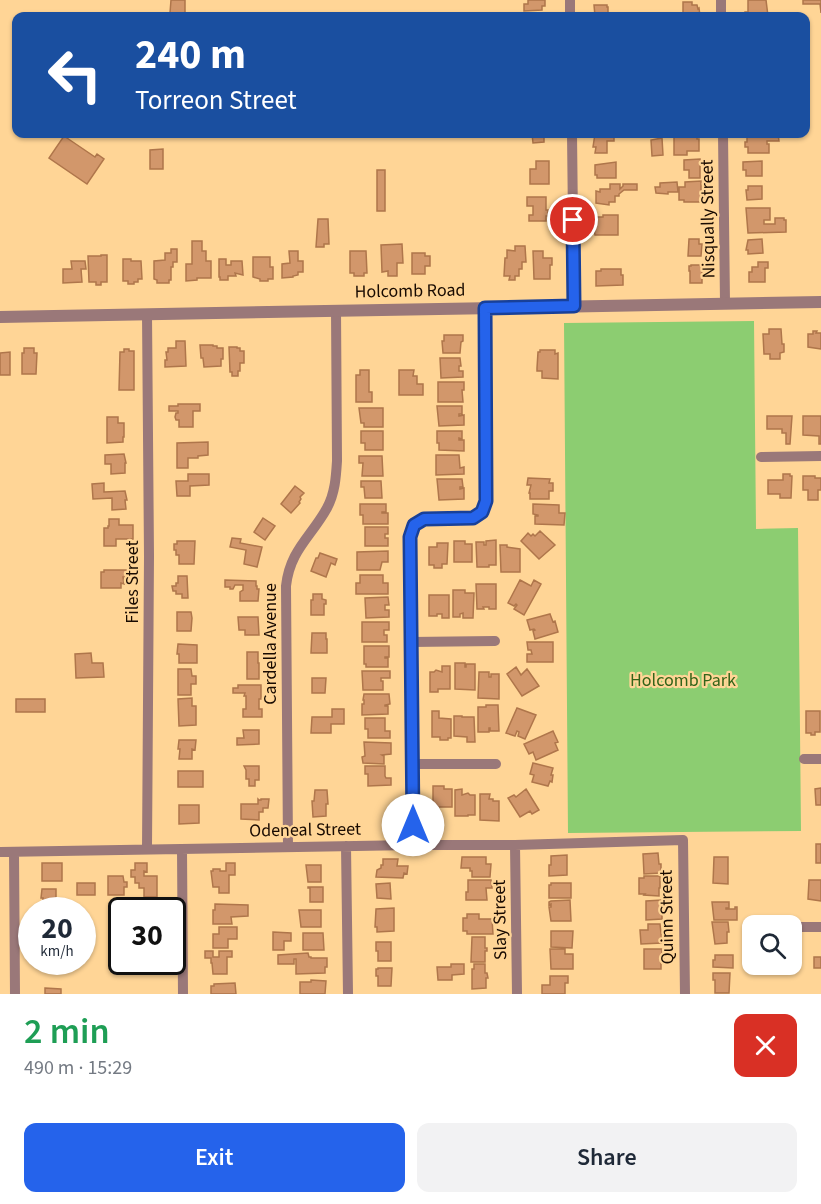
<!DOCTYPE html>
<html lang="en">
<head>
<meta charset="utf-8">
<style>
  body { margin:0; font-family:"Source Sans 3",sans-serif; background:#f2f2f3; color:#1f2937; height:100vh; display:flex; flex-direction:column; font-size:22px; white-space:nowrap }
  * { box-sizing:border-box; margin:0 }
  p { font-size:20px; color:#747a83 }
  .icon { flex:none; width:33px; height:33px; fill:none; stroke:currentColor; stroke-width:2; stroke-linecap:round; stroke-linejoin:round }
  .map { position:relative; height:994px; overflow:hidden }
  .drawer { display:flex; flex-direction:column; background:#fff; flex:1 }
  .drawer>* { flex:none }
  .banner { position:absolute; left:12px; top:12px; width:798px; height:126px; border-radius:12px; box-shadow:0 2px 4px #0004; background:#1a4fa0; color:#fff; overflow:hidden }
  .fabs { position:absolute; left:742px; top:915px; display:grid; gap:12px }
  .fabs a { display:grid; place-items:center; width:60px; height:60px; border-radius:12px; background:#fff; box-shadow:0 2px 4px #0004; font-size:30px }
  .speed { position:absolute; left:18px; top:897px; display:flex; gap:12px; font-size:30px; font-weight:700; text-align:center }
  .speed>* { display:grid; place-content:center; width:78px; height:78px; border-radius:50%; background:#fff; box-shadow:0 2px 4px #0004; line-height:1 }
  .speed small { font-size:15px; font-weight:400 }
  .speed .limit { border:3px solid #111; border-radius:9px; background:#fff; color:#111 }
  .pin { position:absolute; display:grid; place-items:center; width:51px; height:51px; color:#fff; margin:-26px; border:3px solid #fff; border-radius:50%; box-shadow:0 2px 6px #0007 }
  .me { position:absolute; width:66px; margin:-33px; rotate:0deg; stroke-linejoin:round; filter:drop-shadow(0 0 4px #0008) }
  .turn { display:flex; align-items:center; gap:21px; height:126px; padding:0 24px; font-size:27px }
  .turn .icon { width:78px; height:78px; stroke-width:2.5 }
  .turn b { display:block; font-size:42px; line-height:51px }
  .round { display:grid; place-items:center; flex:none; width:63px; height:63px; border-radius:12px; background:#f2f2f3 }
  .summary { display:flex; align-items:center; justify-content:space-between; height:102px; padding:0 24px }
  h1 { font-size:36px; font-weight:600; line-height:45px; color:#1e9e55 }
  .action { display:flex; gap:12px; margin-top:auto; padding:12px 24px }
  .action a { flex:1; height:69px; border-radius:12px; background:#2563eb; color:#fff; font-size:24px; font-weight:600; line-height:69px; text-align:center }
  .action a+a { background:#f2f2f3; color:#1f2937 }
  .map>svg:first-child { display:block }
</style>
</head>
<body>
<div class="map">
<svg width="821" height="994" viewBox="0 0 821 994">
  <rect width="100%" height="100%" fill="#ffd596"/>
  <path fill="#8ccd71" d="M754 321 756 529 798 528 801 831 568 833 564 323Z"/>
  <path fill="#d2976b" stroke="#af764b" stroke-width="1.5" d="M171 0H185V14L170 13Z
    M528 0H545V6H542V10L524 11V4H528Z
    M748 0H766L768 16H781H745V12H748Z
    M803 0H821V13L820 4H803Z
    M683 2H692V5H697L698 9 699 8 700 16H683Z
    M594 5H607V7H608V16H595Z
    M532 134H544V142L533 143Z
    M595 134H609V136H614V141H607V153H595L596 147H593Z
    M747 134H778L779 141H767V144H769V153H748V147H745V142H747Z
    M674 135H697V139H699V151H687V155H674Z
    M64 136 95 157 97 154 104 159 87 184 49 158Z
    M662 138 663 155 652 156 651 140Z
    M163 149V169H150V150Z
    M700 159V178H689V170H684V160Z
    M536 161H549V184H530V169H536Z
    M762 161V176H746V170H743V162Z
    M616 162V178H597V175H595V165Z
    M377 170H385V211H377Z
    M701 181V202H684V200H679V187H685V182Z
    M677 182 678 192H668V194L656 193 655 187H660V183Z
    M610 184H620V189L623 186V184H637V190H624L619 194V196H615V202H609V205L596 203V191L600 192V189H610Z
    M748 186H762V199L747 200 746 190H748Z
    M527 197H546V210H548V216H546V221H529V215H533V206H527Z
    M746 208H770V220H764V224H775V218H784V220H786V232L748 233Z
    M603 215H618V235H595L593 223H595V217H603Z
    M318 219H328L329 244H324V247H316Z
    M689 239H699V244H702L701 256H688Z
    M762 239 763 253 748 254V250H746L748 240Z
    M192 241H202V251H206V261H211V278H197V280L186 281V264H192Z
    M402 244 403 263H397V276H388V271L382 272 381 245Z
    M515 246H525L526 262H522V269H519V276H515V280H509L510 276H504L505 258H507V250L515 251Z
    M171 249H177V262H173V267H171V280H169V283H157V280L154 279V261L165 260V253H171Z
    M289 251H298V261H303V272H298V275L293 276V277L282 278V264L290 263Z
    M350 251H366L367 273H364V276H354V273H350Z
    M533 251H543V258H552V265H550V279H534Z
    M412 253H425V256H430V266H425V274H412Z
    M101 255H107V282H101V285H96V282H89L88 256H101Z
    M253 257H270V267H273V279H268V281H260V279L253 277Z
    M123 259H131V261H141L142 279H138V282H134V284H128V281H123Z
    M219 259H226V265H231V261H242L243 275 235 273 236 276H228V280H220V277H219Z
    M71 261H85L86 269H81L82 282 63 283V269H72Z
    M758 262H768V268H765V282H749V272H752V267H758Z
    M691 265H702V283H690V271H689V266H691Z
    M601 269H621V275H623V285L596 286V271H601Z
    M769 329H781L782 344H784V352L780 353V359H770V354H764L763 334H769Z
    M813 331H817L816 333H821V349L808 347V334H813Z
    M444 335H463V341L461 342 460 353H443L442 341H444Z
    M176 341H185L186 366 165 367V360H167L166 352H168V348H176Z
    M200 345H213V346H217V348H223V359H221V366L204 367 203 358H201Z
    M229 347H237V348H240V351H244V363H240V371H238V376H232V372H230Z
    M24 348H34V353H37L36 374H22V353H24Z
    M124 349H129V351H134V390H119L120 352H124Z
    M540 350H555V354L558 353V379L542 378V371H537V368L538 352H540Z
    M10 352V375H0V353Z
    M440 358H460L461 366H459V371H463V377L441 378Z
    M360 370H369V392H372V402H356V375H360Z
    M399 370H414L413 376H417V384H423V395H399Z
    M438 382H464V390H462L463 402H438Z
    M178 404H200V411H193V427H179V420H176L175 417 176 413H178V411H169V406H178Z
    M437 406H462V414H459V416L464 415V425L439 426Z
    M359 408H383V427H364V423H361Z
    M767 416H792L790 444H786V433H782V429H767Z
    M803 416H821V444H819V436L803 435Z
    M107 417H118V423H124V437H123V442L107 443Z
    M361 431H383V450H365V443H361Z
    M437 431H462V439L459 438V440H464V451L439 450V443H437Z
    M208 442V455L198 456V458H188V468H177V443Z
    M124 454 126 463H125V473L111 474V464H105V455Z
    M436 455H459L460 468 464 467V474L436 475Z
    M359 456H382L383 476H362L363 463H359Z
    M188 474H209V485L190 486V496H177L176 481H188Z
    M783 474H790V476H792L791 498H780V494H768V480H783Z
    M803 476H815V478H821V490H818V500H808V490H803Z
    M528 478 550 479 549 483H553V491H549V499H530V493H529L531 485H527Z
    M437 479H462L463 487H460V489L464 488V499L439 500Z
    M361 481H381L382 498H365L364 487H361Z
    M104 483V492L125 491 127 500H125L126 509 112 510V498L93 499 92 484Z
    M295 486 304 493 300 497 301 499 299 502 300 503 291 513 281 504Z
    M360 504H386V512H382V513H388V524H363V515H360Z
    M533 504 559 505V513H565L564 525 535 524V516H538V515L533 514Z
    M263 518 275 526 265 540 254 532Z
    M109 519H119V525H133V539H116V546H104V528H108V526H109Z
    M365 527H388V534H385V538H388V546H365Z
    M540 531 555 545 539 559 521 541 528 533 531 536 533 534 535 536Z
    M232 538 241 539 240 543 262 547 257 567 244 564 246 550 230 547Z
    M496 540V565H489V567H477L476 542H484V545H486V541Z
    M177 541H195L194 564H179V555H176V550H174V544H177Z
    M454 541H465V544H472V562H454Z
    M437 543H448L447 564H442V568H434V565H429V547H437Z
    M500 545H507V547L520 549V572H501Z
    M388 551V562H382L380 570H357V552Z
    M320 553 337 559 335 565 331 563 326 577 311 571 316 558H318Z
    M104 570H126V577H123L124 584 121 583V588H101V572H104Z
    M360 575H383V583H388V594H356V583H360Z
    M178 576H187L188 598H182V594H176V591H173L172 586H176V583H178Z
    M225 580 256 581V586H257V589H259L258 601H240V592L243 590V585H235L233 589H230V587H225Z
    M520 580 531 586 534 580 541 584 524 615 514 609 517 605 516 604 514 606 508 603Z
    M476 584H496V609H489V607H483L484 609H477Z
    M453 590H465V593H474L473 618H463V613L460 614V617H453Z
    M313 594H322V599L326 600V604H324V615H311V600H313Z
    M429 595H449V618H442V614H437V616H429Z
    M388 597 389 605H385V610H389V617L366 618 365 598Z
    M177 612H191L192 618 191 631H177Z
    M550 614 553 622 555 621 558 632 535 639 533 631 535 630 534 629 530 630 527 620Z
    M238 617H258L259 635H245V630H239Z
    M362 622H389V630H384V635H387V642H362Z
    M312 633H326V639H327V653H311Z
    M527 642H553V662H527V654H532L531 650H528Z
    M178 644 197 645V663H179V654H177Z
    M364 646H389V657H385V658H388V667H366V664H364Z
    M247 652H258V663H259V679H247Z
    M91 653 92 663H103L104 677 76 678 75 654Z
    M455 663H465V667H466V664H475V690L455 689Z
    M442 666H450V689H438V692H430V672H434L436 670 442 672Z
    M516 667 521 675 527 669 539 686 522 696 507 674Z
    M178 669H191L192 676H196V684H191V695H178Z
    M362 671H390V678H381V681H383V690H363Z
    M479 672H489V677H491V674H499V699L478 698Z
    M312 678H326L325 693H312Z
    M238 685H261V699H259V709H262V717H243V709H246V696H244L245 693H233V688H238Z
    M364 694H389L390 704 385 705V706H388V714L362 715V704H364V700H363Z
    M192 698V706H196V725L179 726 178 699Z
    M16 699H45V712H16Z
    M486 705H498L499 731H490V728H489V732H478V707H486Z
    M517 708 536 715 525 739 518 736 519 732 517 731 515 736 506 733Z
    M332 709H344V724H331V733H311L312 717H332Z
    M432 711H439V718L451 719V738H448V740H440V737H432Z
    M806 711H820V732H815V735H811V733H806Z
    M454 716H462V717H474L475 742H467V737L454 736Z
    M365 718H385V731H390V738H368V729H365Z
    M243 730H259V744L237 745V738H244Z
    M553 731 558 742 555 743 558 750 536 760 533 752 529 754 524 744Z
    M179 740H196L195 750 192 749V759H179L180 749H178Z
    M364 742 391 743V754L382 755 384 756V764L363 763 362 757 365 756Z
    M533 763 553 768 551 775H553L552 782 550 781 548 786 532 782 534 775 530 774Z
    M244 766H259V780H255V786H249V779H246V770Z
    M365 766H385V776L386 778H391V785L368 786V774H365Z
    M178 771H203V787H178Z
    M433 786H444V789H452V807H433Z
    M821 788V805H816L815 789Z
    M462 789V795L468 793 470 795H475V815H468V816H455V790Z
    M526 789 539 810 532 814 530 811 520 817 508 798 514 795 516 797Z
    M315 790H327L328 804H326V816L313 817 312 801H314Z
    M480 794H490L489 799H493V801H499V821L480 820Z
    M258 799 259 800H261V799H269L268 808H263V812H259V820L241 819V804H258Z
    M179 805H199V823L179 824Z
    M816 844H821V863H816Z
    M658 853 659 864H661V873L644 874 643 854Z
    M567 855V875L549 876V865H551V856Z
    M462 857H486V864H491L490 877H472V871H470V868H461Z
    M714 857H728V884L713 883Z
    M383 859H398L397 866H408L407 874 404 873 403 878 376 877 377 870 381 868V865H383Z
    M42 863H62V881H42Z
    M135 863H147V872L144 871V876H157V897H144V888H139V883H135V877H131V870H135Z
    M226 863H235V875H229V893H219V887H213L211 871H213V869H220V871H226Z
    M306 865H321V882H308Z
    M108 876H123L124 882H127V887H124V895H108Z
    M644 876H660V888H659V896L644 895 645 894H639V878H644Z
    M468 880H491L492 888H486L487 900H466V892H468Z
    M809 880H821V901L808 899Z
    M77 883H95V895H77Z
    M390 883 391 899 377 898 376 884Z
    M551 883H571V898H549V885H551Z
    M308 887H323V902H310V888H308Z
    M42 889H56V909L46 910V908L43 909V898H41Z
    M570 900 571 921H551L549 907H551V904L549 905V902L551 901Z
    M662 900V919L646 920V901Z
    M712 902H729V908H726V909H735V907H737V920H714Z
    M215 904 248 905V916L231 917 232 924H213V910H215Z
    M394 908V931L377 932V927H375L376 909Z
    M299 910H321V927H301Z
    M467 914H479V919H492L493 934H467V931H463V918H467Z
    M712 922H728L729 932H727V943L715 944Z
    M648 924H660L662 943 641 944 640 930H648Z
    M219 927H237V939H228V948H213V934H219Z
    M551 931H573L572 948 551 947Z
    M273 932 291 933V941H284V950H273Z
    M303 933H323L324 950H303Z
    M472 937H485V948H487V951H485V962H471Z
    M376 942H391V961H378V951H376Z
    M550 949H565V954H573V969H551Z
    M644 949H662V954H664V962H661V969H644Z
    M205 951H213V957H219V951H232V957H227V974H213L212 963H211V958H205Z
    M308 953 309 957H311V958H327V967H325V973L296 974V959H294V964H278V955Z
    M715 955H733V968L713 967V960H715Z
    M814 957H821V968H814Z
    M138 962H156V966H138Z
    M451 964H464V974L452 975V980H438L437 967H451Z
    M474 964H485V973H487L488 978H486V988L472 989V969H474Z
    M378 968H392L391 986H378V976H376V969H378Z
    M713 973H730L729 993H715V980H713Z
    M550 976H568V983H565V994H542V985H550Z
    M311 980 326 981 325 994H300V982H311Z
    M235 983 236 994H211V986H214V984Z
    M45 988 61 989V994H45Z"/>
  <g fill="none" stroke-linecap="round" stroke-linejoin="round">
    <path stroke="#9a7879" stroke-width="10" d="M570 0V16
      M721 0V16
      M572 134 574 306
      M723 134 725 303
      M761 457 821 456
      M411 642 495 641
      M804 759H821
      M413 764H496
      M413 845 410 537 414 525 424 519 473 518 481 512 487 501 485 308
      M515 845 517 994
      M346 846 348 994
      M288 847 286 586C290 550 311 537 327 508 335 493 336 477 337 461L336 310
      M147 849 149 556 147 314
      M182 849 183 994
      M0 852 413 845H515L683 840 685 994
      M14 852 15 994
      M801 927H821"/>
    <path stroke="#9a7879" stroke-width="12" d="M0 317 821 302"/>
  </g>
  <g fill="none" stroke-linecap="round" stroke-linejoin="round">
    <g stroke="#184099" stroke-width="15">
      <path id="route" d="M413 825 410 537 414 525 424 519 473 518 482 512 486 501 485 308 574 306 573 220"/>
    </g>
    <use href="#route" stroke="#2563eb" stroke-width="10"/>
  </g>
  <g text-anchor="middle" dominant-baseline="central" stroke-width="4.5" stroke-linejoin="round" paint-order="stroke">
    <g font-size="18" fill="#180a00" stroke="#ffd596">
      <text transform="translate(708 219) rotate(-91)">Nisqually Street</text>
      <text transform="translate(410 291) rotate(-1)">Holcomb Road</text>
      <text transform="translate(132 582) rotate(-90)">Files Street</text>
      <text transform="translate(270 644) rotate(-90)">Cardella Avenue</text>
      <text transform="translate(305 830) rotate(-1)">Odeneal Street</text>
      <text transform="translate(667 917) rotate(-91)">Quinn Street</text>
      <text transform="translate(500 920) rotate(-91)">Slay Street</text>
    </g>
    <g font-size="18" fill="#336419" stroke="#ffd596">
      <text x="683" y="680">Holcomb Park</text>
    </g>
  </g>
</svg>
<div class="fabs">
<a><svg class="icon" aria-label="search" viewBox="0 0 24 24"><circle cx="10" cy="10" r="6"/><path d="M15 15l6 6"/></svg></a>
</div>
<div class="speed"><div>20<small>km/h</small></div><div class="limit">30</div></div>
<div class="pin" style="left:573px;top:220px;background:#d93025"><svg class="icon" aria-label="arrive" viewBox="0 0 24 24"><path d="M6 21V4h12l-3 4 3 4H6"/></svg></div>
<svg class="me" style="left:413px;top:825px" viewBox="-20 -20 40 40"><circle r="19" fill="#fff"/><path d="M0-13L10 11 0 6-10 11z" fill="#2563eb"/></svg>
<div class="banner">
<div class="turn"><svg class="icon" aria-label="left" viewBox="0 0 24 24"><path d="M17 20v-9H6M10 6l-5 5 5 5"/></svg><div><b>240 m</b>Torreon Street</div></div>
</div>
</div>
<section class="drawer">
<div class="summary"><div><h1>2 min</h1><p>490 m · 15:29</p></div><a class="round" style="background:#d93025;color:#fff"><svg class="icon" aria-label="close" viewBox="0 0 24 24"><path d="M6 6l12 12M18 6L6 18"/></svg></a></div>
<div class="action"><a>Exit</a><a>Share</a></div>
</section>
</body>
</html>
